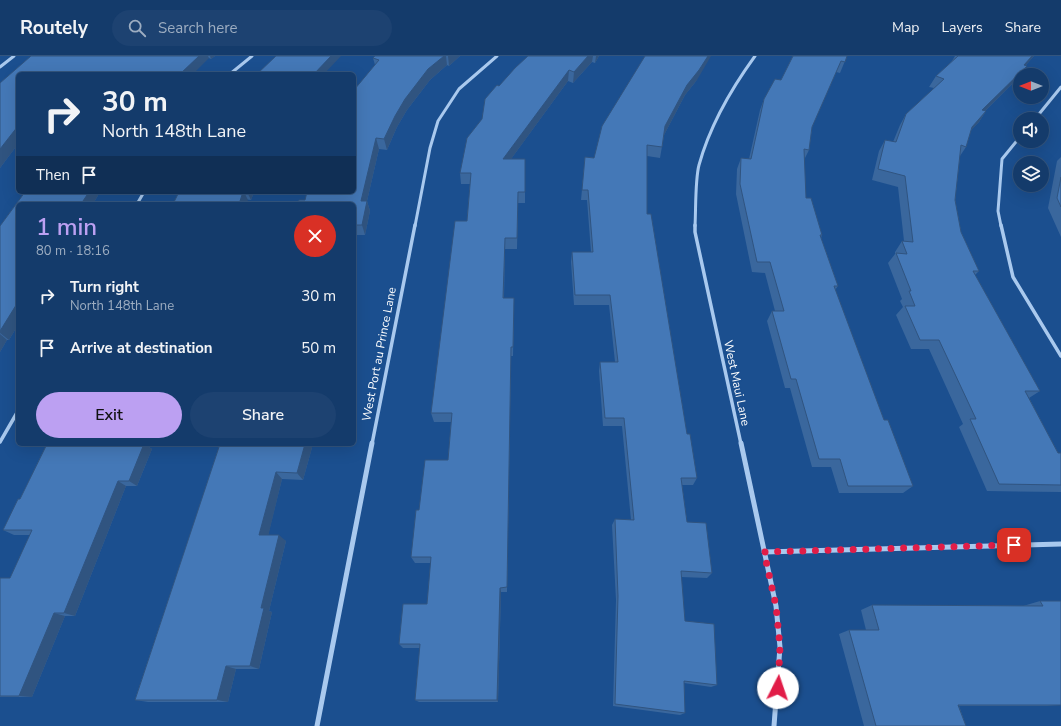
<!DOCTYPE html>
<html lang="en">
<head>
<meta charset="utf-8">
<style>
  body { margin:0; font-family:"Nunito Sans",sans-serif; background:#1d4271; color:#f1f3f6; height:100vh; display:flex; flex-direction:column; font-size:15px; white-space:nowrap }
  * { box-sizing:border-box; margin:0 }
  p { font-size:13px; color:#9dadc1 }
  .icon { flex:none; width:22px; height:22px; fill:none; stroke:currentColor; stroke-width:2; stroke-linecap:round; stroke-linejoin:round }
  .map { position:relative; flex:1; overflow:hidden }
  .sheet { position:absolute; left:16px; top:146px; width:340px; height:244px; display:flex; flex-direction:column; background:#143b6b; border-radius:6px; box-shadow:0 4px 16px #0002,0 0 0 1px #33557e }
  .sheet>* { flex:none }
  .top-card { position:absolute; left:16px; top:16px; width:340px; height:122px; border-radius:6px; box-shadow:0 4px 16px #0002,0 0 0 1px #33557e; background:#143b6b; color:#f1f3f6; overflow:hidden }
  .needle { width:26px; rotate:270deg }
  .buttons { position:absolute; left:1013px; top:12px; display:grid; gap:8px }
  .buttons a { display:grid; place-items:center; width:36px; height:36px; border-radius:50%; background:#143b6b; box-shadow:0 4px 16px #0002,0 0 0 1px #33557e; font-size:20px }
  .pin { position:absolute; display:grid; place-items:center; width:34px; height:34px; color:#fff; margin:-17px; border-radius:8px; box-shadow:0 2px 6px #0006 }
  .me { position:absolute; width:44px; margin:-22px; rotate:4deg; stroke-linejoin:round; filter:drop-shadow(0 0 3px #0008) }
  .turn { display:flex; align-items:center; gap:14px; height:84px; padding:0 20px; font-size:18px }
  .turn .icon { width:52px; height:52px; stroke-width:2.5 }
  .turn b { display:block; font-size:28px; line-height:34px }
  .then { display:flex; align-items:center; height:38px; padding:0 20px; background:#0003; gap:8px; font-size:15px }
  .round { display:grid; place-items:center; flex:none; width:42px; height:42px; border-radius:21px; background:#1d4271 }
  .head { display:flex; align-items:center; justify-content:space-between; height:68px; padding:0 20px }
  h1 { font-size:24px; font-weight:600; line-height:30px; color:#bca0f2 }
  .button { display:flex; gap:8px; margin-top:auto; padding:8px 20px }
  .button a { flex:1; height:46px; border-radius:24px; background:#bca0f2; color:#111; font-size:16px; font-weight:600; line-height:46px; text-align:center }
  .button a+a { background:#1d4271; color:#f1f3f6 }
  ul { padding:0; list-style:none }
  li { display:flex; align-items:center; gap:12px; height:52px; padding:0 20px }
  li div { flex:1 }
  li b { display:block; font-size:15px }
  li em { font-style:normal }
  header { display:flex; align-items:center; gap:24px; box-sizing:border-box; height:56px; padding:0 20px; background:#143b6b; border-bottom:1px solid #33557e }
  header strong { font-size:19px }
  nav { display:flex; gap:22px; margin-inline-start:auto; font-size:14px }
  .search { width:280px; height:36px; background:#1d4271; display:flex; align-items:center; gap:10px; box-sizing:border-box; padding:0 14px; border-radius:22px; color:#9dadc1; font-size:15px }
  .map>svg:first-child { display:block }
</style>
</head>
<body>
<header>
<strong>Routely</strong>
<div class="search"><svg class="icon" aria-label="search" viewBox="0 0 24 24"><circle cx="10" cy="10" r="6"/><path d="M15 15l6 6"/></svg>Search here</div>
<nav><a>Map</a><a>Layers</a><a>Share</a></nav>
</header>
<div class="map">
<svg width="1061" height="670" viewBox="0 0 1061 670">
  <rect width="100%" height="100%" fill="#1b4f8f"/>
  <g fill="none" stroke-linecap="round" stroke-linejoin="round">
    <path stroke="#a9c9ee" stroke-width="3" d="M0 11 14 0
      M230 18 252 0
      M1035 63 1061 31
      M137 148 144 136
      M415 170 430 92 438 65 459 33 497 0
      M695 170C696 153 695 124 699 109 710 69 731 33 755 0
      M1001 170 998 155 1002 103 1020 81"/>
    <path stroke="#a9c9ee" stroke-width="3.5" d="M695 169V176L741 388
      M1001 169 1013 221 1061 300
      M0 386 18 355
      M372 388 415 169"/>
    <path stroke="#a9c9ee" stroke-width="5" d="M741 387 776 550 780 591 774 670
      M764 496 1061 488
      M317 670 372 387"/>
  </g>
  <path fill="#3a679d" d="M31 0H215L211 3 209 2 18 18V88L0 112V27Z
    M375 0H460L449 10 447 9 430 24 407 54 397 71 387 94 379 93 367 145 370 155 365 179H354V148L375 9 373 2Z
    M528 0H599L595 7 592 6 573 27 568 25 511 103H525V147H518L517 193H505L504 242 514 252 513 300H511L507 536H501L498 646H419L415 644 420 592H403L399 588 427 548 431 507H415L411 501 419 454 448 404 451 366H434L431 357 467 165 470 128H461L460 117 482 63 499 30Z
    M847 0 840 17 836 16 812 71 809 94 804 104 806 142 822 179 821 182 838 230 835 234 884 364 913 430 903 437H839L831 411H812L790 332H785L767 265 772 255H775L765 217 752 216 736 138 737 113 741 102 749 103 760 54 764 43 781 24Z
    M955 0H1034L1026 9 1019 21 985 55H986L979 66 970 75 966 91 960 100 955 144 961 176 979 215 975 219 1040 335 1029 342 1058 397H1061V436L987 435 959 371 963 368 929 293H911L896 259 903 251 900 245 902 243 888 207 895 198V196L902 185H904L898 131 872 124 879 95 885 84 893 86 900 69 906 58 934 32 929 31 936 20 952 5Z
    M697 24 685 39 664 79 660 102 647 100V158L687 378 697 422 693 429H682L687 466 712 517 707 522 681 521 685 565 717 629 711 631 684 627 685 657 680 659 613 650 616 544 612 469 615 463 631 464 622 370H603L599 315 600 306H615L609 249H574L571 206 572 196H591L587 144H581L585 101 594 102Z
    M1061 101V181L1048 152 1057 105Z
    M25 136H100L93 148H18V269L9 284H7L0 296V170Z
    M179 136H254L251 144Z
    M47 388H146V389L152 393 137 430H126L75 560H65L32 641H0V522H10L30 479H14L3 474 20 443Z
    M220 388H313L303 424 282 423 268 479 286 485 269 555 272 556 259 613H236L228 646H148L135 644Z
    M1040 545H1061V649L1047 650H959L966 670H864L839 578 849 574H866L861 554 872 549 1023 550Z"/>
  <path fill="#305480" d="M199 0H208L209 2 193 18H180Z
    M210 0H215L211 3Z
    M331 0H341L324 18H314Z
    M444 0H446L447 9 430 24 407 54 397 71 387 94 384 83 395 60 405 43 428 13Z
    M448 0H460L449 10Z
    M588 0H593L592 6 573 27 574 16Z
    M596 0H599L595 7Z
    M708 0H711L697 24 685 39 663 81 665 70 687 29Z
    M1032 0H1034L1016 20 1024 9Z
    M1027 10 1019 21 975 65 982 54Z
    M569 14 568 25 503 114V103Z
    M986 55 979 66 964 82 972 71Z
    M18 70V88L0 112V93Z
    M376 82 379 93 367 145 370 155 365 179 362 169 361 145Z
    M89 136H100L93 148H81Z
    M243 136H244L248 144 246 148H239Z
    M247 136H254L251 144Z
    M518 136V147L517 193V182Z
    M505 182V193L503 252V242Z
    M18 246V269L9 284 0 277V275Z
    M0 278 7 284 0 296Z
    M511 291V300L507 536V531Z
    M137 388H146V389L152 393 137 430 129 425Z
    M305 388H313L303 424 297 417Z
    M276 416 282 423 267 485 259 479Z
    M118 425 126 430 75 560 64 557Z
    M279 479 286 485 269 555 272 556 259 613 250 610 261 552Z
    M500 532 501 536 498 646 497 644Z
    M54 557 65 560 32 641 19 640Z
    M226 610 236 613 228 646 217 644Z"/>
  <path fill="#4478b7" stroke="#305480" d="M31 0H199L180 18H18V70L0 93V27Z
    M276 0H331L314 18H257Z
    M375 0H444L428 13 405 43 395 60 384 83 376 82 361 145H367L362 169H354V148H297L299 144H305L307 136H354V34L379 4 373 2Z
    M528 0H588L574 16 569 14 503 103H525V136H518L517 182H505L503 242H514L513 291H511L507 531 500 532 497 644H415L420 588H399L403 548H427L431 501H411L416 454H419L425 404H448L452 357H431L455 165H467L471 117H460L467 82 482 63 485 43 497 29 499 30 515 12Z
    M645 0H708L699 14 687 29 665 70 662 91 647 89V158H651L687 378H690L697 422H681L687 466 706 467 712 517 681 515 685 565 714 568 717 629 684 625 685 657 615 648 618 540 615 463 634 464 624 362H605L600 306H618L610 239H575L572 196H593L588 134H582L585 101 594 102 602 70Z
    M793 0H847L845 6 841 5 812 71 809 94 804 93 806 142H811L822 179H820L838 230H834L884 364H888L913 430H848L840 403H819L796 323H791L772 255H784L770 206H757L740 128 741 102 751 103 764 43 775 23 781 24Z
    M958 0H1032L1024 9 1027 10 982 54 986 55 972 71 966 91 961 89 955 144 961 176 979 215H973L1040 335H1025L1058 397H1061V429L999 428 970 363H976L939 284H920L905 250H915L909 235H911L896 197 907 198 902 185 913 186 905 120 878 113 885 84 896 86 906 58 944 23 936 20Z
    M1061 121V151L1057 142Z
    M25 136H89L81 148H18V246L0 275V170Z
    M179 136H243L239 148H173Z
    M47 388H144L129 425H118L64 557H54L19 640H0V522H10L32 474H3L18 443H20Z
    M220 388H305L297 417 276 416 259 479H279L261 552H264L250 610H226L217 644H135Z
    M1040 545H1061V649H958L966 670H876L849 574H879L872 549 1043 550Z"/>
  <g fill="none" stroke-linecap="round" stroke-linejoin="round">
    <path stroke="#e11d48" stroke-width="7" stroke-dasharray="0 12.6" d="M778 632 780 591 776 550 764 496 1014 489"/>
  </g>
  <g text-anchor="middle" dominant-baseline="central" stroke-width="3" stroke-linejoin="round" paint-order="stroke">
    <g font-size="12" fill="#fff" stroke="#1b4f8f">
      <text transform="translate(379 298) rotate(-79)">West Port au Prince Lane</text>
      <text transform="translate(737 327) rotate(78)">West Maui Lane</text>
    </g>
  </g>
</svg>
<div class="buttons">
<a><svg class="needle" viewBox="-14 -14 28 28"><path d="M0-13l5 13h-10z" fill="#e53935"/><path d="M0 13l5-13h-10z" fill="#9dadc1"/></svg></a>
<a><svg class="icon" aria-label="sound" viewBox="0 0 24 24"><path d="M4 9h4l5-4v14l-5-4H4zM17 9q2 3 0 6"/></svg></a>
<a><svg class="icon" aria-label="layers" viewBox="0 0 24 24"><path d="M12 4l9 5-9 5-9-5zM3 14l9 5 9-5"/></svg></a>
</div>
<div class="pin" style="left:1014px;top:489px;background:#d93025"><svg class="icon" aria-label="arrive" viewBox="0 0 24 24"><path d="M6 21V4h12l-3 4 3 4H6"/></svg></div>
<svg class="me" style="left:778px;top:632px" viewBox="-20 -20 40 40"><circle r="19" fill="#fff"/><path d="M0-13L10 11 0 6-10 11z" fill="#e11d48"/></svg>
<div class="top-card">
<div class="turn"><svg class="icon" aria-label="right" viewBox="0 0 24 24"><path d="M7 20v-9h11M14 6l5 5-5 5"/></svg><div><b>30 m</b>North 148th Lane</div></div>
<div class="then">Then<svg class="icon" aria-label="arrive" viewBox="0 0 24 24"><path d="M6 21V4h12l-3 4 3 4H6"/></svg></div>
</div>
<section class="sheet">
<div class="head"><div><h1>1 min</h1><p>80 m · 18:16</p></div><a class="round" style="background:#d93025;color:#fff"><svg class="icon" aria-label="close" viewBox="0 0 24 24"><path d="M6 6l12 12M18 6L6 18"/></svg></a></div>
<ul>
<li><svg class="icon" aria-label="right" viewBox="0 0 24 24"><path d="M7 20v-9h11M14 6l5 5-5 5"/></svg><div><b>Turn right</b><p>North 148th Lane</p></div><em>30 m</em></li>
<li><svg class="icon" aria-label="arrive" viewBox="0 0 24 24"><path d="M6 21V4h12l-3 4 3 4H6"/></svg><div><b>Arrive at destination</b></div><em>50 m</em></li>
</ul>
<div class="button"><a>Exit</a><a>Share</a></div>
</section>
</div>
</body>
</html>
